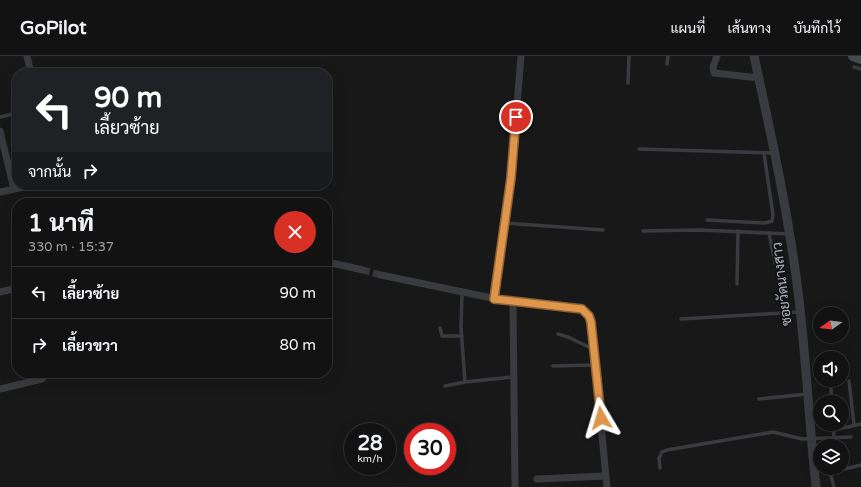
<!DOCTYPE html>
<html lang="th">
<head>
<meta charset="utf-8">
<style>
  body { margin:0; font-family:"Varela Round",Sarabun,sans-serif; background:#1b1b1c; color:#f1f3f6; height:100vh; display:flex; flex-direction:column; font-size:15px; white-space:nowrap }
  * { box-sizing:border-box; margin:0 }
  p { font-size:13px; color:#9c9ea0 }
  .icon { flex:none; width:22px; height:22px; fill:none; stroke:currentColor; stroke-width:2; stroke-linecap:round; stroke-linejoin:round }
  .map { position:relative; flex:1; overflow:hidden }
  .sheet { position:absolute; left:12px; top:142px; width:320px; height:180px; display:flex; flex-direction:column; background:#121213; border-radius:16px; box-shadow:0 4px 16px #0002,0 0 0 1px #313233 }
  .sheet>* { flex:none }
  .hud { position:absolute; left:12px; top:12px; width:320px; height:122px; border-radius:16px; box-shadow:0 4px 16px #0002,0 0 0 1px #313233; background:#202124; color:#fff; overflow:hidden }
  .needle { width:26px; rotate:256deg }
  .controls { position:absolute; left:813px; top:251px; display:grid; gap:8px }
  .controls a { display:grid; place-items:center; width:36px; height:36px; border-radius:50%; background:#121213; box-shadow:0 4px 16px #0002,0 0 0 1px #313233; font-size:20px }
  .speed { position:absolute; left:344px; top:367px; display:flex; gap:8px; font-size:20px; font-weight:700; text-align:center }
  .speed>* { display:grid; place-content:center; width:52px; height:52px; border-radius:50%; background:#121213; box-shadow:0 4px 16px #0002,0 0 0 1px #313233; line-height:1 }
  .speed small { font-size:10px; font-weight:400 }
  .speed .limit { border:6px solid #d22; background:#fff; color:#111 }
  .pin { position:absolute; display:grid; place-items:center; width:34px; height:34px; color:#fff; margin:-17px; border:2px solid #fff; border-radius:50%; box-shadow:0 1px 4px #0007 }
  .me { position:absolute; width:44px; margin:-22px; rotate:353deg; stroke-linejoin:round; filter:drop-shadow(0 0 3px #0008) }
  .turn { display:flex; align-items:center; gap:14px; height:84px; padding:0 16px; font-size:18px }
  .turn .icon { width:52px; height:52px; stroke-width:2.5 }
  .turn b { display:block; font-size:28px; line-height:34px }
  .then { display:flex; align-items:center; height:38px; padding:0 16px; background:#0003; gap:8px; font-size:15px }
  .round { display:grid; place-items:center; flex:none; width:42px; height:42px; border-radius:21px; background:#1b1b1c }
  .overview { display:flex; align-items:center; justify-content:space-between; height:68px; padding:0 16px }
  h1 { font-size:24px; font-weight:800; line-height:30px }
  ul { padding:0; list-style:none }
  li { display:flex; align-items:center; gap:12px; height:52px; padding:0 16px; border-top:1px solid #313233 }
  li div { flex:1 }
  li b { display:block; font-size:15px }
  li em { font-style:normal }
  header { display:flex; align-items:center; gap:24px; box-sizing:border-box; height:56px; padding:0 20px; background:#121213; border-bottom:1px solid #313233 }
  header strong { font-size:19px }
  nav { display:flex; gap:22px; margin-inline-start:auto; font-size:14px }
  .map>svg:first-child { display:block }
</style>
</head>
<body>
<header>
<strong>GoPilot</strong>
<nav><a>แผนที่</a><a>เส้นทาง</a><a>บันทึกไว้</a></nav>
</header>
<div class="map">
<svg width="861" height="431" viewBox="0 0 861 431">
  <rect width="100%" height="100%" fill="#181819"/>
  <g fill="none" stroke-linecap="round" stroke-linejoin="round">
    <path stroke="#363739" stroke-width="7" stroke-dasharray="7 3.5" stroke-linecap="butt" d="M363 214 381 219"/>
    <path stroke="#393b3e" stroke-width="3.5" d="M667 8 668 0
      M854 11 861 13
      M628 27 629 0
      M0 61 17 57
      M639 93 775 97
      M707 164 765 167 772 165 773 159 764 97
      M505 167 603 174
      M643 175 700 174 789 178
      M769 177 775 207
      M737 228 738 175
      M681 263 799 256
      M440 272 442 280H462
      M558 278 568 281 593 293
      M553 310 595 309
      M849 325 854 369
      M465 326 513 321
      M445 330 465 326 461 271 462 237
      M831 333 832 346
      M759 343 807 338
      M833 368 834 381
      M834 374 861 368
      M660 412 659 402 662 396 667 394 773 376 802 383 851 381
      M834 431 831 420 833 416 861 409"/>
    <path stroke="#393b3e" stroke-width="7" d="M27 0 31 17
      M717 0 713 11 714 17 759 22
      M0 75 14 133
      M0 136 33 129
      M327 206 363 214
      M381 219 506 245 582 253 589 260 591 266 607 431
      M0 236 17 232
      M494 243 511 122 521 0
      M513 246 515 431
      M0 333 42 323 47 317
      M537 423 606 420"/>
    <path stroke="#393b3e" stroke-width="9" d="M754 0C771 78 788 156 798 235 806 300 809 366 816 431"/>
    <path stroke="#474a4e" stroke-width="10" d="M853 0 861 3"/>
  </g>
  <g fill="none" stroke-linecap="round" stroke-linejoin="round">
    <g stroke="#906231" stroke-width="10">
      <path id="route" d="M516 61 511 122 494 243 582 253 589 260 591 266 601 362"/>
    </g>
    <use href="#route" stroke="#dd964c" stroke-width="7"/>
  </g>
  <g text-anchor="middle" dominant-baseline="central" stroke-width="4" stroke-linejoin="round" paint-order="stroke">
    <g font-size="14" fill="#acb1b8" stroke="#131314">
      <text transform="translate(782 228) rotate(-97)">ซอยวัดนางสาว</text>
    </g>
  </g>
</svg>
<div class="controls">
<a><svg class="needle" viewBox="-14 -14 28 28"><path d="M0-13l5 13h-10z" fill="#e53935"/><path d="M0 13l5-13h-10z" fill="#9c9ea0"/></svg></a>
<a><svg class="icon" aria-label="sound" viewBox="0 0 24 24"><path d="M4 9h4l5-4v14l-5-4H4zM17 9q2 3 0 6"/></svg></a>
<a><svg class="icon" aria-label="search" viewBox="0 0 24 24"><circle cx="10" cy="10" r="6"/><path d="M15 15l6 6"/></svg></a>
<a><svg class="icon" aria-label="layers" viewBox="0 0 24 24"><path d="M12 4l9 5-9 5-9-5zM3 14l9 5 9-5"/></svg></a>
</div>
<div class="speed"><div>28<small>km/h</small></div><div class="limit">30</div></div>
<div class="pin" style="left:516px;top:61px;background:#d93025"><svg class="icon" aria-label="arrive" viewBox="0 0 24 24"><path d="M6 21V4h12l-3 4 3 4H6"/></svg></div>
<svg class="me" style="left:601px;top:362px" viewBox="-20 -20 40 40"><path d="M0-17L14 15 0 8-14 15z" fill="#dd964c" stroke="#fff" stroke-width="4"/></svg>
<div class="hud">
<div class="turn"><svg class="icon" aria-label="left" viewBox="0 0 24 24"><path d="M17 20v-9H6M10 6l-5 5 5 5"/></svg><div><b>90 m</b>เลี้ยวซ้าย</div></div>
<div class="then">จากนั้น<svg class="icon" aria-label="right" viewBox="0 0 24 24"><path d="M7 20v-9h11M14 6l5 5-5 5"/></svg></div>
</div>
<section class="sheet">
<div class="overview"><div><h1>1 นาที</h1><p>330 m · 15:37</p></div><a class="round" style="background:#d93025;color:#fff"><svg class="icon" aria-label="close" viewBox="0 0 24 24"><path d="M6 6l12 12M18 6L6 18"/></svg></a></div>
<ul>
<li><svg class="icon" aria-label="left" viewBox="0 0 24 24"><path d="M17 20v-9H6M10 6l-5 5 5 5"/></svg><div><b>เลี้ยวซ้าย</b></div><em>90 m</em></li>
<li><svg class="icon" aria-label="right" viewBox="0 0 24 24"><path d="M7 20v-9h11M14 6l5 5-5 5"/></svg><div><b>เลี้ยวขวา</b></div><em>80 m</em></li>
</ul>
</section>
</div>
</body>
</html>
